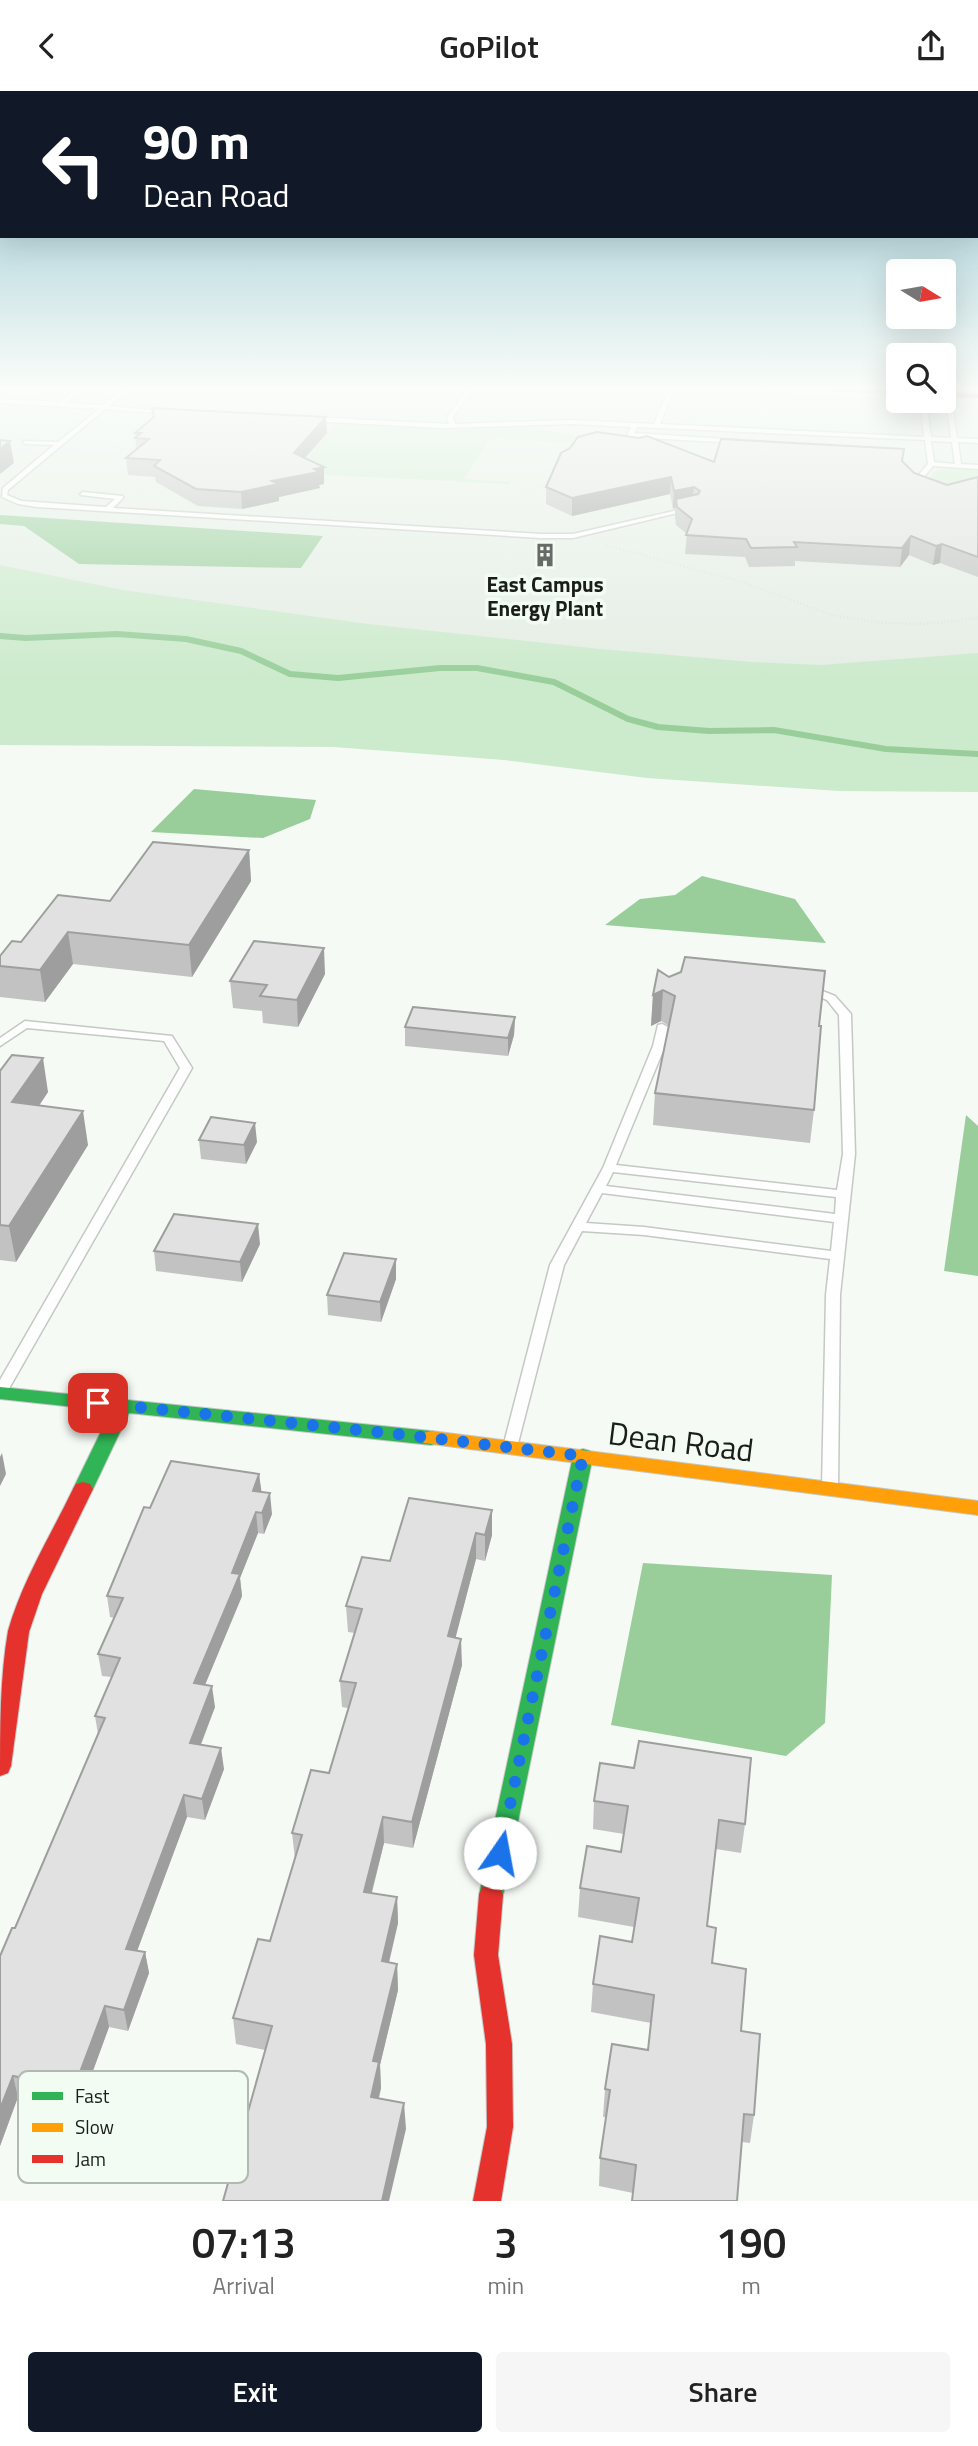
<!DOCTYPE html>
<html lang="en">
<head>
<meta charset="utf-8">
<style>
  body { margin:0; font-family:"Titillium Web",sans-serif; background:#f6f6f6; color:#222; height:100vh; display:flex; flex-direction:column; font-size:26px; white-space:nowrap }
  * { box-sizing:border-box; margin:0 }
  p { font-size:23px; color:#767676 }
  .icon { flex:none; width:38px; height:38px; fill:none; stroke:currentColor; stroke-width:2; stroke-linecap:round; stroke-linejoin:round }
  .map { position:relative; height:2110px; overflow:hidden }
  .side { display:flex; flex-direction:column; background:#fff; flex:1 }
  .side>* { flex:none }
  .banner { position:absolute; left:0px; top:0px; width:978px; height:147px; box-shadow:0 7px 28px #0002; background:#111827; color:#fff; overflow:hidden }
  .needle { width:46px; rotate:101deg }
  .fabs { position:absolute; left:886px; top:168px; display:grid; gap:14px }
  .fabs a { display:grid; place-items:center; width:70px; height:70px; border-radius:7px; background:#fff; box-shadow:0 7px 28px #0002; font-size:35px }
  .pin { position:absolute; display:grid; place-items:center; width:60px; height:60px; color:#fff; margin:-30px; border-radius:14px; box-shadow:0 4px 10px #0006 }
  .me { position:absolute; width:77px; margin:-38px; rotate:12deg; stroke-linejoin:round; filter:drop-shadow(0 0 5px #0008) }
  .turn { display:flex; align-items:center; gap:24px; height:147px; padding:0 28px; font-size:32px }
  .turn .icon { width:91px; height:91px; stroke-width:2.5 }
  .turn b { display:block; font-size:49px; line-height:60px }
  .eta { display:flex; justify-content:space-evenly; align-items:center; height:119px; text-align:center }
  .eta b { font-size:42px; font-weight:600; line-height:49px }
  .primary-button { display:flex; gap:14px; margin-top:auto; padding:14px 28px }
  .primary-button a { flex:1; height:80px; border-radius:7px; background:#111827; color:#fff; font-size:28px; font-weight:600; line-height:80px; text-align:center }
  .primary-button a+a { background:#f6f6f6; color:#222 }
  header { display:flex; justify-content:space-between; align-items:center; height:91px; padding:0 28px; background:#fff; font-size:32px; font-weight:600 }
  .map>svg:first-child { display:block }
</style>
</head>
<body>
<header><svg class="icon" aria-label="back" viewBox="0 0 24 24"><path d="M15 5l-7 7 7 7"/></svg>GoPilot<svg class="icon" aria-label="share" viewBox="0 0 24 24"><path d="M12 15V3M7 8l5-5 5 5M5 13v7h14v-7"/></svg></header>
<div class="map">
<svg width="978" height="2110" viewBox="0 0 978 2110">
  <rect width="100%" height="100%" fill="#f5faf5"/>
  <path fill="#e4ede4" d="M0 298H707L898 307V310H978V606L0 542Z"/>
  <path fill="#cceacc" d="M336 332 443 337 520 335 575 344 571 352 491 347 464 388 510 391 509 393 327 384 301 372Z
    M948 376H978V396L945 394 931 388 933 381Z
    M0 474 123 499 368 533 600 558 752 571 821 574 978 562V701L839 700 647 687 504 669 334 656 0 654Z"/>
  <path fill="#99ce9b" d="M0 424 323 445 301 477 79 473 24 435 0 433Z
    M194 698 316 709 310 728 263 747 151 741Z
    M702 785 795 808 826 852 605 834 640 808 675 804Z
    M966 1024 978 1035V1185L944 1180Z
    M643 1472 832 1484 825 1632 786 1665 611 1634Z"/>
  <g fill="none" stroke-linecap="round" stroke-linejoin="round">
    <path stroke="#99ce9b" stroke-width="6" d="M0 545 26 547 117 543 186 548 241 560 290 583 338 587 440 577H477L554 591 628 628 658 636 709 640 774 639 886 658 978 663"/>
    <g stroke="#c5c8c5" stroke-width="3">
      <path id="lane" d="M77 298H83L65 312 103 314 123 298H129L109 315 170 321 167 323 105 318 8 399 7 404 21 410 106 416 115 408 81 404 80 403 83 401 123 405V407L113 417 541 443H573L691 416 694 418 573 447H541L37 416 18 413 2 406 3 397 54 354 25 353 23 350 58 351 99 318 0 312V308L59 311Z
        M467 298H473L453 326 455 333 572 329 654 333 666 304 669 302 672 304 660 333 924 346 920 310H926L931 346 951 347 945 303 948 301 951 303 957 347 978 348V352L958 351 961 373 978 374V378L933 375 923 387 932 393 927 394 916 387 928 373 925 349 637 336 634 342 739 349 737 352 630 346 627 344 631 336 572 333 442 337 311 330 308 328 311 326 449 333 447 326ZM931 350 952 351 955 373 934 371Z
        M810 895 835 905 851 923 855 1063 840 1204 838 1397 835 1401 830 1403 825 1401 822 1397 826 1204 830 1168 644 1144 582 1140 564 1174 517 1356 515 1360 510 1361 505 1360 503 1356 550 1174 603 1077 653 955 658 934 662 933 668 936 665 955 616 1074 837 1099 843 1063 839 924 827 909 806 900 805 898ZM613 1081 836 1106 835 1123 606 1095ZM602 1102 834 1131 831 1160 644 1136 586 1132Z
        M25 930 172 945 192 977 7 1301 5 1305 0 1306V1289L180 977 164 950 27 937 0 955V947Z"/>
    </g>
    <g stroke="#c5c8c5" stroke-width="2">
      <path id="fast" d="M0 1296 431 1340 438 1342 441 1347 438 1352 431 1354 129 1322 93 1398 90 1403 83 1405 76 1403 73 1398 111 1320 0 1308Z
        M583 1358 590 1360 593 1365 503 1804 500 1812 491 1815 482 1812 479 1804 573 1365 576 1360Z"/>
    </g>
    <g stroke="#c5c8c5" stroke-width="2">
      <path id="slow" d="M827 298 898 299V303L831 300Z
        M431 1340 978 1410V1424L424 1352 421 1347 424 1342Z"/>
    </g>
    <g stroke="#c5c8c5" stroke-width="2">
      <path id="jam" d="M943 301 978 303V307L943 305Z
        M83 1391 90 1393 93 1398 42 1503 29 1541 11 1675 8 1682 0 1685C0 1637 0 1586 8 1540 22 1490 51 1444 73 1398L76 1393Z
        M491 1793 500 1796 503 1804 498 1864 512 1953 513 2036 501 2110H473L487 2036 486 1953 474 1864 479 1804 482 1796Z"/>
    </g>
    <path stroke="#dee0de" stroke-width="2.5" stroke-dasharray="1 2.5" stroke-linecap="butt" d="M346 314 361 298
      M223 324 233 315
      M126 337 139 338
      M108 355 120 356
      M123 358 142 359
      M76 362 116 365
      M132 366 116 365 123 359 120 356 138 339
      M526 401 547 394 549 390
      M136 403 158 382
      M606 454 745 492 832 524 881 532 926 533 978 527"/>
    <use href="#lane" fill="#fefefe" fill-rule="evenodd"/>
    <use href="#fast" fill="#30b455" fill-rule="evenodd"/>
    <use href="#slow" fill="#ff9f0a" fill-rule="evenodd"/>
    <use href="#jam" fill="#e5322d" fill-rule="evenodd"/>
  </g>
  <path fill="#c1c2c1" d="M152 317 326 326 327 342 305 367 324 376V393L319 394 320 397 279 406V410L242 418 198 415 156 391 155 386 128 384 126 367 136 359 135 342 153 327Z
    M902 370 914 382 947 394 978 386V486L940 472 933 474 909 464 900 476 795 470V475L749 476 745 466 685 463 687 443 676 434 675 426V417L673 418 670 403 572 425 546 413V396L714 371Z
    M249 759 251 790 192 886 73 873 45 911 0 906V865L21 851 110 810Z
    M325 883 298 936 263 932 262 920 233 917 230 890Z
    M669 886 819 935 814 1019 810 1052 653 1034 655 1002 669 935 661 930 651 935 653 904Z
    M515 926 514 944 508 965 405 955V936Z
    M0 980 48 1001 39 1015 88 1054 16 1171 0 1169Z
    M199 1049 257 1051 246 1073 201 1068Z
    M260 1153 242 1191 156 1180 154 1160Z
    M396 1188 381 1231 328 1224 327 1204Z
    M259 1383 261 1401 272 1423 264 1443 258 1442 240 1487 242 1505 205 1594 215 1616 201 1654 224 1678 205 1729 187 1726 137 1860 145 1861 149 1882 128 1940 109 1936 79 2018 18 2006 0 2055 15 1837 98 1643 95 1625 112 1586 102 1585 98 1563 115 1527 110 1526 107 1505 150 1417Z
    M492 1419V1444L485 1470 476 1468 455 1547 462 1574 413 1757 384 1752 372 1802 397 1806 398 1832 389 1872 397 1873 398 1899 380 1974 381 1997 379 2007 406 2038 265 1959 236 1953 233 1927 270 1850 295 1768 292 1742 329 1682 348 1617 342 1616 340 1590 355 1542 348 1541 346 1515 390 1470Z
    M594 1710 745 1733 741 1762 716 1758 707 1835 712 1872 741 1940 754 2024 750 2052 742 2051 633 2102 599 2095 600 2067 606 2026H603L605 1998 648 1959 651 1932 591 1921 593 1893 632 1851 634 1836 578 1826 580 1797 621 1761 624 1743 593 1738Z"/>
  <path fill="#9d9e9d" d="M326 326 327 342 295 378 294 362Z
    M10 350 14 372 0 383V358Z
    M324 376V393L319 394 320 397 279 406V410L242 418 241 401 272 390Z
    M671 386 670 403 572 425V407Z
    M694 396 692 413 677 417 676 408 675 417 673 418 674 400Z
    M911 445 909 464 900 476 902 457Z
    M942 453 940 472 933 474 936 455Z
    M249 759 251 790 192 886 189 854Z
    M68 841 73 873 45 911 40 879Z
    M324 857 325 883 298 936 297 909Z
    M663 899 661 930 651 935 653 904Z
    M515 926 514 944 508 965V947Z
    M43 967 48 1001 18 1046 12 1011Z
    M83 1020 88 1054 16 1171 9 1135Z
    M255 1032 257 1051 246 1073 244 1054Z
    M258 1133 260 1153 242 1191 240 1171Z
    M396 1168V1188L381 1231 380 1211Z
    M2 1362 6 1383 0 1395V1366Z
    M259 1383 262 1404 253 1400Z
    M270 1402 272 1423 264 1443 262 1422Z
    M492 1419V1444L485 1470V1444Z
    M256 1421 258 1442 240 1487 242 1505 197 1613 194 1592 232 1482Z
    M476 1442V1468L449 1572 448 1545Z
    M461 1548 462 1574 413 1757 412 1731Z
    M212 1595 215 1616 193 1673 190 1652Z
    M221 1657 224 1678 205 1729 202 1708Z
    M184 1704 187 1726 130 1879 126 1858Z
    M383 1726 384 1752 365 1827 364 1801Z
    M397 1806 398 1832 383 1896 382 1870Z
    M145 1861 149 1882 128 1940 124 1919Z
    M397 1873 398 1899 380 1974 381 1997 373 2031 371 2006 373 1970Z
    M105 1915 109 1936 79 2018 74 1997Z
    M13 1985 18 2006 0 2055V2018Z
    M404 2012 406 2038 389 2110H382Z"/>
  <path fill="#e0e1e0" stroke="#9d9e9d" stroke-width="2" d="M152 317 326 326 294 362 324 376 314 378 319 381 272 390 278 393 241 401 196 398 154 375 160 369 126 367 149 348 135 347 141 342H135L154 326Z
    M597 341 639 347 647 345 714 371 721 348 904 358 902 370 914 382 947 394 978 386V466L942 453 936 455 911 445 902 457 794 451 797 456 751 457 746 448 686 444 692 428 677 416 676 408 698 403 700 400 694 396 674 400 671 386 572 407 546 396 561 362 570 357 578 346Z
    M0 349 10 350 0 358Z
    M153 751 249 759 189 854 68 841 40 879 0 875V865L12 850 21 851 58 804 110 810Z
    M254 850 324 857 297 909 260 905 267 894 230 890Z
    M685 866 825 880 819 935H821L814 1019 655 1002 675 905 663 899 653 904 658 879 669 886 681 881Z
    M413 916 515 926 508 947 405 936Z
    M12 964 43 967 12 1011 83 1020 9 1135 0 1134V980Z
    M211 1026 255 1032 244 1054 199 1049Z
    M174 1123 258 1133 240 1171 154 1160Z
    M344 1162 396 1168 380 1211 327 1204Z
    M171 1370 259 1383 253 1400 270 1402 262 1422 256 1421 232 1482 240 1483 194 1592 212 1595 190 1652 221 1657 202 1708 184 1704 126 1858 145 1861 124 1919 105 1915 74 1997 13 1985 0 2018V1865L12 1837H15L105 1627 95 1625 120 1567 98 1563 123 1507 107 1505 144 1416 150 1417Z
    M409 1407 492 1419 485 1444 476 1442 448 1545 461 1548 412 1731 383 1726 364 1801 397 1806 382 1870 397 1873 373 1970 379 1971 371 2006 404 2012 382 2110H223L272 1935 233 1927 258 1848 270 1850 302 1744 292 1742 311 1679 329 1682 356 1592 340 1590 362 1518 346 1515 362 1466 390 1470Z
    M639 1650 751 1667 745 1733 719 1729 707 1835 716 1837 712 1872 746 1878 741 1940 760 1943 754 2024 744 2023 737 2110H632L636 2074 600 2067 610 1999 605 1998 612 1953 648 1959 654 1904 593 1893 600 1845 632 1851 639 1807 580 1797 587 1755 621 1761 628 1715 594 1710 600 1672 634 1677Z"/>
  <linearGradient id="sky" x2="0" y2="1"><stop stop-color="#88bec9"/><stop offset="0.5" stop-color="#fafdfa"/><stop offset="1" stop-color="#fafdfa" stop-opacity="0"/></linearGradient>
  <rect width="978" height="593" fill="url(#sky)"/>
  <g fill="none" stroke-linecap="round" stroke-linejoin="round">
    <path stroke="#1a73e8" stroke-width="12" stroke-dasharray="0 21.6" d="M98 1312 388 1342 583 1365 500 1762"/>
  </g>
  <defs>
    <g id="building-bare" transform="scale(1.89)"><path d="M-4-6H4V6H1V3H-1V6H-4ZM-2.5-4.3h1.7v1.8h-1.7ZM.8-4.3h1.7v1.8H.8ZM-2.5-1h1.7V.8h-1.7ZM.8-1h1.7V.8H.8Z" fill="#676a67" stroke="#f3fcf3" stroke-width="2.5" paint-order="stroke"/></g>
  </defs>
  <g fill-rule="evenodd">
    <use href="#building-bare" x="545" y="464"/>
  </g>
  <g text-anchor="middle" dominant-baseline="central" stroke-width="7" stroke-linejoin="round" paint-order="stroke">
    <g font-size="21" font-weight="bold" fill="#1a1d1a" stroke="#f3fcf3">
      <text x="545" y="493">East Campus<tspan x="545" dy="24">Energy Plant</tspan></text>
    </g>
    <g font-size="32" fill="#1a1d1a" stroke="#f3fcf3">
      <text transform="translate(681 1350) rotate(7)">Dean Road</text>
    </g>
  </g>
  <rect x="18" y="1980" width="230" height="112" rx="10" fill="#f3fcf3" stroke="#b2b9b2" stroke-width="2"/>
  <rect x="32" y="2001" width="31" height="8" fill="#30b455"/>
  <rect x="32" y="2032" width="31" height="9" fill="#ff9f0a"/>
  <rect x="32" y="2064" width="31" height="8" fill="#e5322d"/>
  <g font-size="19" fill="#1a1d1a">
    <text x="75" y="2012">Fast</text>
    <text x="75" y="2043">Slow</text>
    <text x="75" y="2075">Jam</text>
  </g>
</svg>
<div class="fabs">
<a><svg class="needle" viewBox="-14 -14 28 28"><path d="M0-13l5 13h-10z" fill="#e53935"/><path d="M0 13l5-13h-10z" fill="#767676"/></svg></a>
<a><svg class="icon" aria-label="search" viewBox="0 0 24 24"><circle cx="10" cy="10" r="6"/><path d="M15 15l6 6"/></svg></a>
</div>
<div class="pin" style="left:98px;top:1312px;background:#d93025"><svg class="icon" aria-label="arrive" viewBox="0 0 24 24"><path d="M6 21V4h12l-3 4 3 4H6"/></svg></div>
<svg class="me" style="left:500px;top:1762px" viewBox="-20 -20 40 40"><circle r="19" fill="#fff"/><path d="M0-13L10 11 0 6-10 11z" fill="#1a73e8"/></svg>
<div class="banner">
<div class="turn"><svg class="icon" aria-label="left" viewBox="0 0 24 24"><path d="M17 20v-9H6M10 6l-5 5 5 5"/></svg><div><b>90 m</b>Dean Road</div></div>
</div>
</div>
<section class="side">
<div class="eta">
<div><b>07:13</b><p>Arrival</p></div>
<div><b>3</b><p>min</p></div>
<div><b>190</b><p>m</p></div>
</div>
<div class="primary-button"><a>Exit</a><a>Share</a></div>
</section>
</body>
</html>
